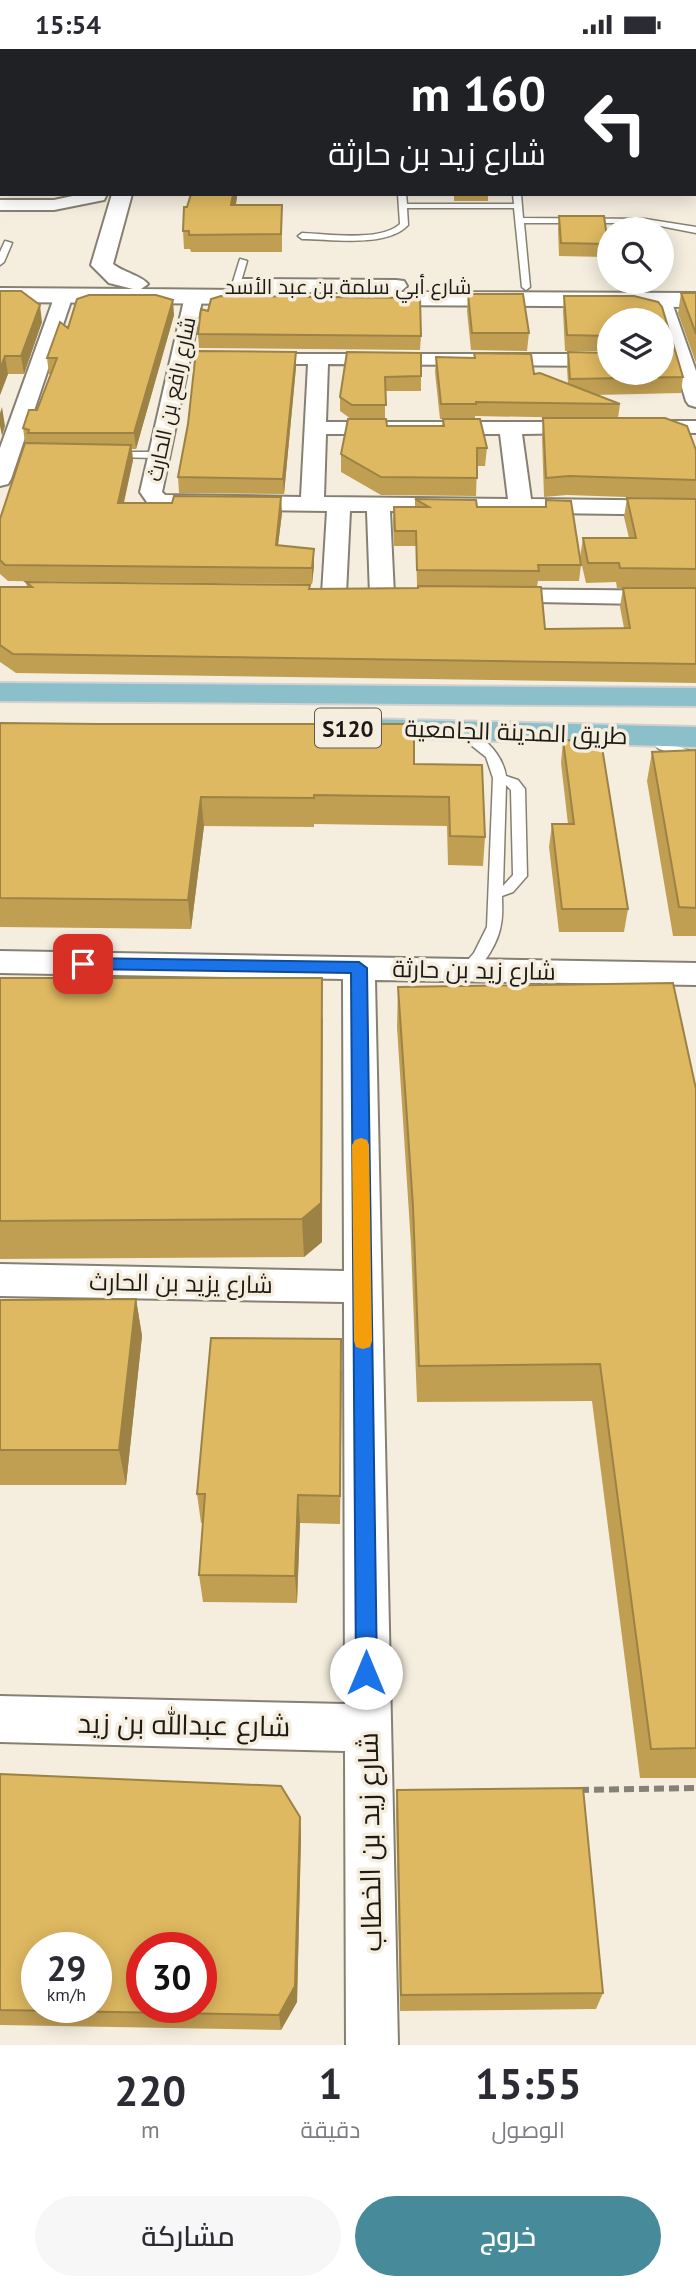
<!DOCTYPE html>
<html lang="ar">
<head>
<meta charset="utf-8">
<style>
  body { margin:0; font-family:"PT Sans",Cairo,sans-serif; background:#f7f7f7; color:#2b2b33; direction:rtl; height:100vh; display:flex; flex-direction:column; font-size:26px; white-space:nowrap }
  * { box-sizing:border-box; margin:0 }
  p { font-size:23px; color:#7c7c81 }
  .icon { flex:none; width:38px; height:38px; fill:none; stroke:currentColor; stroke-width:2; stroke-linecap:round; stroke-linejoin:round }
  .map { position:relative; height:1996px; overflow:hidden; direction:ltr }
  .panel { display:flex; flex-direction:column; background:#fff; flex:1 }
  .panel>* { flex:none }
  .top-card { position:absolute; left:0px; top:0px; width:696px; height:147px; box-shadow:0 4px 18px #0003; direction:rtl; background:#202124; color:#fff; overflow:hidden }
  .tools { position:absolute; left:597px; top:168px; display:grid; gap:14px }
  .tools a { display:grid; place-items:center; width:77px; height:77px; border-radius:50%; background:#fff; box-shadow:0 4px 18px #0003; font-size:35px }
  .speed { position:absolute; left:21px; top:1883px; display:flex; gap:14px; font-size:35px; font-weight:700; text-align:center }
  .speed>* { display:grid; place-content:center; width:91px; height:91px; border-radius:50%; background:#fff; box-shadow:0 4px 18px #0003; line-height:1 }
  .speed small { font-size:18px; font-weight:400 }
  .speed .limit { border:10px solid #d22; background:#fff; color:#111 }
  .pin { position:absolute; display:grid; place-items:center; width:60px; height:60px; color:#fff; margin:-30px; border-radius:14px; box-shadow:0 4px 10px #0006 }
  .me { position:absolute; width:77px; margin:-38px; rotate:0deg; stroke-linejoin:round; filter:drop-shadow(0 0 5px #0008) }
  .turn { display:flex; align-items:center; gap:24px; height:147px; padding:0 35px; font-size:32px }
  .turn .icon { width:91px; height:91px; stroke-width:2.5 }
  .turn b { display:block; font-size:49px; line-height:60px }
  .eta { display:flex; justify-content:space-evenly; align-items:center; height:119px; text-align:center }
  .eta b { font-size:42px; font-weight:600; line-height:49px }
  .cta { display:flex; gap:14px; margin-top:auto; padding:14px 35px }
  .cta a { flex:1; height:80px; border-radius:42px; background:#478a9a; color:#fff; font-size:28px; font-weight:600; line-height:80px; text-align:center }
  .cta a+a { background:#f7f7f7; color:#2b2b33 }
  .status { display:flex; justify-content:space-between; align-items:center; height:49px; padding:0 35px; background:#fff; direction:ltr }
  .status svg { height:19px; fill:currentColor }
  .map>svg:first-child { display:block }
</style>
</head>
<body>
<div class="status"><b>15:54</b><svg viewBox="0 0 49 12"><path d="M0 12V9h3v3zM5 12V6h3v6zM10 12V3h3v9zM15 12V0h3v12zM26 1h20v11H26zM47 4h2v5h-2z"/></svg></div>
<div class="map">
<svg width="696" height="1996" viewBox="0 0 696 1996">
  <rect width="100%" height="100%" fill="#f5eedf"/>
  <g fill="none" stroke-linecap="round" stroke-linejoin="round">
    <g stroke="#868072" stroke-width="3">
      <path id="lane" d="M501 0H526L498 2Z
        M557 0H563L564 2H558Z
        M602 0H609L601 2Z
        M654 0H662L663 2H655Z
        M695 112H696V116H695Z
        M0 128H2V132H0Z
        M0 140H2V144H0Z
        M398 145H406L407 155H514L513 145H521L523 169 645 170 696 178V184L645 174H524L530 238 526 241 522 238 514 159H407L408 176C387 199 331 190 302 190L298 187 302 184C328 185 380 193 400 175Z
        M5 192 12 194 4 213 0 216V203Z
        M240 210 247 212 240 236 236 239 232 236Z
        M114 403H159L164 406 159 409 110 408V404Z
        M458 677C481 684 502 703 506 727L518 731 525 740 527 827 513 843 502 847C502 856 503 866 501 875 499 891 484 920 468 925L460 920 474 904 487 878 493 729 486 708 452 681ZM506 736 511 741 513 826 503 837Z
        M651 683 669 694 696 704V712L659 700 645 687Z"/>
    </g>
    <g stroke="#868072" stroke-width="4">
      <path id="street" d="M82 145 106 147 104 151 54 161H0V151H54Z
        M64 240 73 246 11 430 8 435 0 437V399L55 246Z
        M194 241 203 247 162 443 165 446 301 448 308 315H252L245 313 242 309 245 305H609V317L328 315 326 373H597L600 378 597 383 589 384 522 385 531 450 696 452V466L390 462 394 546 391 551 382 553 373 551 370 546 367 462H350L346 545 343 550 334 552 325 550 322 545 327 462 168 460 149 456 140 443 185 247ZM326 385H500L508 450 324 448Z
        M662 245 671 251 696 322V358L689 356 686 352 662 271H659L653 251Z
        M642 372H696V384L634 383 631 378 634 373Z
        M495 540 696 542V556L486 552 483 547 486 542Z
        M0 902 696 914V936L375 931 398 1996H346L345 1702 0 1693V1647L345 1655 344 1253 0 1247V1215L344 1222 343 930 0 924Z"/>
    </g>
    <g stroke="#868072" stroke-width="4">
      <path id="secondary" d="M160 0H176L159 2Z
        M112 145H132L113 215C123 223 142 227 148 235L141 240 238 241 232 236 235 231 243 230 396 231 404 232 407 237 400 243 696 244V258L370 256 362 254 359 249 366 243H276L282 248 279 253 271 255 0 253V239L133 240 109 234 91 216Z"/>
    </g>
    <g stroke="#d2d1d0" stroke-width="4">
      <path id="primary" d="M0 634 696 639V657L0 652Z
        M363 670 696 678V698L363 688 352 686 347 679 352 672Z"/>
    </g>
    <path stroke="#868177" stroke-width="6" stroke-dasharray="10 5" stroke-linecap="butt" d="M579 1741 696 1739"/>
    <use href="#lane" fill="#fff" fill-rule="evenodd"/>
    <use href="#street" fill="#fff" fill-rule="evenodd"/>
    <use href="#secondary" fill="#fff" fill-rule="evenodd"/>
    <use href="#primary" fill="#8bbfca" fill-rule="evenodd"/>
  </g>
  <path fill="#c09f53" d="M0 0 2 2V121H0Z
    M681 0H696V100H695V2H680Z
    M191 145H237L236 156 282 173V203H191L190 200H184L183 182 187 158Z
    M454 145H488V152H454Z
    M559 167 608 195 606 208 559 207 558 180Z
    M0 242 42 273 24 325H8L0 346Z
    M681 244H696V314L678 264Z
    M468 245 529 284 527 302 471 301 467 262Z
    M564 247H634L658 253 662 258 683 328 681 344 596 346 620 355 618 369H665L687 377 696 401V634L16 624 0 613V538H27L26 533 310 536V540L418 539V537H417L416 497H394L393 473 394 458H415V450L476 451 477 458H545L546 451 571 452 581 516 579 532H538L537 538H541L545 580 624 579 620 558 623 539H617L616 533 586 534 580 508 583 489H629L624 468 627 449 684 450 567 446 544 448 542 388 543 369H587L475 367V370H480L487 399 485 417H477L476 447 381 446 341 423V405L348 370H351L340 362V348L347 303 421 304V342H385V370H386L387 377H442L443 370H440L435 323 436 308 474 309V304L531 305 534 325 540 324 568 335 567 319 568 303 609 304V324H662V271H609V302H565L563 262Z
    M208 262 421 287 420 301 199 299 198 285Z
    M174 266 136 400H132L133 411 124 454 282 464 278 496 314 500V517L312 535 8 532 0 525V470L25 394 23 379 37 361 51 325H49L47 309 68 279Z
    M296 318 284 445 179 444 178 428Z
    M0 674 414 715 482 716 485 788 483 817 448 816 447 777 314 775V778L204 777 191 880 0 878Z
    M563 691 628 860 624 883H559L549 798 552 775H568L561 714Z
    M696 701V887H673L647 732 652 703Z
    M0 929 323 969 322 1193 304 1208 0 1210Z
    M398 938 696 1040V1729H640L592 1352 417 1353 411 1196 397 978Z
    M136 1250 142 1287 126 1436H0V1251Z
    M342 1321 340 1475 300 1474 297 1554 203 1553 199 1526 203 1474H201L197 1445Z
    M0 1725 300 1768 301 1788 297 1953 281 1981 0 1976Z
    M397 1741 603 1944 596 1960 400 1962 396 1761Z"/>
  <path fill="#9c8244" d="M233 145H237V149L232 173 231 156Z
    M173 251 174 266 136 400 134 384Z
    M40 256 42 273 24 325 21 307Z
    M296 303V318L284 445 283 430Z
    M5 307 8 325 0 346V320Z
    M2 358 5 377 2 387 0 377V364Z
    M131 396 133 411 120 470 118 454Z
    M281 448 282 464 276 512V496Z
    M314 500V517L312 535V519Z
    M201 748 204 777 191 880 188 851Z
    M322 929V1193L304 1208 302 1170Z
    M136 1250 142 1287 126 1436 119 1401Z
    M298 1446 300 1474 297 1554 295 1527Z
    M300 1768 301 1788 297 1953 281 1981 279 1966Z"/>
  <path fill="#dfb961" stroke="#9c8244" stroke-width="2" fill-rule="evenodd" d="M0 0H12L11 2H2V105H0Z
    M353 0H377V2H353Z
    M686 0H696V17L695 15V2H687Z
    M695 17H696V84H695Z
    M191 145H233L231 156H282L281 185 189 186V182H183L184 158H187Z
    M559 167H604L608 195 561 194Z
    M0 242H21L40 256 21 307H5L0 320Z
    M681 244H696V285Z
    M468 245H523L529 284H472Z
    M89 246H156L173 251 134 384H28L29 381 23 379 29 361H37L57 309H47L60 273 68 279 77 250Z
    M221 247 420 249 421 287 198 285 201 260 208 262 211 250Z
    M564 247H634L658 253 662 258 683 328 570 330 568 303 609 304V324H662V271H609V287L567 286Z
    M196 302 296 303 283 430 178 428 188 375Z
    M347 303 421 304V327L385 328 386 356H352L340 348Z
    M474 304 531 305 534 325 540 324 620 355 476 353V355H441L436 308 475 309Z
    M543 369H665L687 377 696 401V431L569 427 546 429Z
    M348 370H386L387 377H444L443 370H480L487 399H477V429L381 428 341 405Z
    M25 394 131 396 118 454H172L174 447 281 448 276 496 314 500 312 519 5 516 0 511V470Z
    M627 449 696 450V520L620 519 619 514H588L583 489H636Z
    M415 450 476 451 477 458H546V451L571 452 581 516H538L539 522 417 521 416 482H395L394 458H429Z
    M26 533 310 536 309 540 418 539V537L541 538 545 580 630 579 623 539H696V615L13 605 0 596V538H32Z
    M0 674 100 675H414V715L482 716 485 788 450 787 449 748 314 746V749L201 748 188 851 0 849Z
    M563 691 601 692 628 860H562L552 775H574Z
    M696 701V859L679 858 652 703Z
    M0 929H322L321 1154 302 1170 0 1172Z
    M673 934 696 1040V1699L651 1700 600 1315 419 1317 413 1157 398 938Z
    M136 1250 119 1401H0V1251Z
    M211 1289 341 1290 340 1447 298 1446 295 1527 199 1526 205 1445H197Z
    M0 1725 281 1737 300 1768 295 1937 279 1966 0 1961ZM37 1899H96V1958H37ZM142 1899H201V1958H142Z
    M583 1739 603 1944 401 1946 397 1741Z"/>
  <path fill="#1a73e8" stroke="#114b97" stroke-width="2" d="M83 909 359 913 367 919 377 1624 374 1632 366 1635 359 1632 356 1624 351 924 83 920 75 915Z"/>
  <path fill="#f59e0b" d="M361 1089 367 1091 369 1096 372 1292 370 1298 363 1300 356 1298 354 1292 352 1096 355 1091Z"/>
  <g text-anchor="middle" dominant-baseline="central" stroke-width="7" stroke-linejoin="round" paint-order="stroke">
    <g font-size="21" fill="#1d1a15" stroke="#f5eedf">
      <text x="348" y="237">شارع أبي سلمة بن عبد الأسد</text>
      <text transform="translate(171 350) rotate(-78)">شارع رافع بن الحارث</text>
    </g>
    <rect fill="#f5eedf" stroke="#5e5a52" stroke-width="2" x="315" y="659.5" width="66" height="39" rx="5"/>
    <g font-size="23" font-weight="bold" fill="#1d1a15">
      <text x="348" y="679">S120</text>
    </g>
    <g font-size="24" fill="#1d1a15" stroke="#f5eedf">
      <text transform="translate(516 683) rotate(2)">طريق المدينة الجامعية</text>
      <text transform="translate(474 921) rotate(1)">شارع زيد بن حارثة</text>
      <text transform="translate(181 1234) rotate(1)">شارع يزيد بن الحارث</text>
    </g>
    <g font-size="28" fill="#1d1a15" stroke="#f5eedf">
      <text transform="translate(184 1675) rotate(1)">شارع عبدالله بن زيد</text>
      <text transform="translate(369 1793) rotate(-91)">شارع زيد بن الخطاب</text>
    </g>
  </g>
</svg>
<div class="tools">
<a><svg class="icon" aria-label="search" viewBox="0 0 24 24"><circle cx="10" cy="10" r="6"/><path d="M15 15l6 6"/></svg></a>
<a><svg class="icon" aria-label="layers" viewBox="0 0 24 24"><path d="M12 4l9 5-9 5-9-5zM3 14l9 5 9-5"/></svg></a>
</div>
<div class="speed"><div>29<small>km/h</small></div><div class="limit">30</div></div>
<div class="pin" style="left:83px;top:915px;background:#d93025"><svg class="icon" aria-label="arrive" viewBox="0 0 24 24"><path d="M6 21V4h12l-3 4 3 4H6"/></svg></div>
<svg class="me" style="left:366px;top:1624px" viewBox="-20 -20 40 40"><circle r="19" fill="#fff"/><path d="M0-13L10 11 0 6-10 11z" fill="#1a73e8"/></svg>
<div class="top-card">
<div class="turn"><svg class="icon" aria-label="left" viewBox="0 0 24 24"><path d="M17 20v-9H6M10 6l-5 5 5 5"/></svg><div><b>160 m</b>شارع زيد بن حارثة</div></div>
</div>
</div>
<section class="panel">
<div class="eta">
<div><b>15:55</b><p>الوصول</p></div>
<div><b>1</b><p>دقيقة</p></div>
<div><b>220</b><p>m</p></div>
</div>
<div class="cta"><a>خروج</a><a>مشاركة</a></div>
</section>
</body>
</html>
